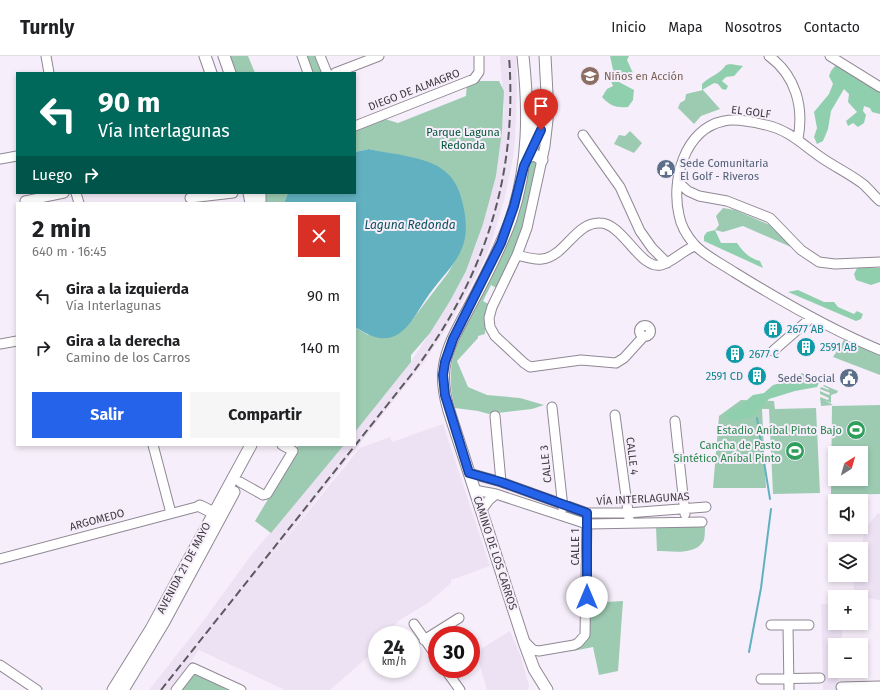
<!DOCTYPE html>
<html lang="es">
<head>
<meta charset="utf-8">
<style>
  body { margin:0; font-family:"Fira Sans",sans-serif; background:#f6f6f6; color:#202124; height:100vh; display:flex; flex-direction:column; font-size:15px; white-space:nowrap }
  * { box-sizing:border-box; margin:0 }
  p { font-size:13px; color:#757577 }
  .icon { flex:none; width:22px; height:22px; fill:none; stroke:currentColor; stroke-width:2; stroke-linecap:round; stroke-linejoin:round }
  .map { position:relative; flex:1; overflow:hidden }
  .drawer { position:absolute; left:16px; top:146px; width:340px; height:244px; display:flex; flex-direction:column; background:#fff; border-radius:0px; box-shadow:0 2px 6px #0003 }
  .drawer>* { flex:none }
  .banner { position:absolute; left:16px; top:16px; width:340px; height:122px; border-radius:0px; box-shadow:0 2px 6px #0003; background:#00695c; color:#fff; overflow:hidden }
  .needle { width:26px; rotate:37deg }
  .buttons { position:absolute; left:828px; top:390px; display:grid; gap:8px }
  .buttons a { display:grid; place-items:center; width:40px; height:40px; border-radius:0px; background:#fff; box-shadow:0 2px 6px #0003; font-size:20px }
  .speed { position:absolute; left:368px; top:570px; display:flex; gap:8px; font-size:20px; font-weight:700; text-align:center }
  .speed>* { display:grid; place-content:center; width:52px; height:52px; border-radius:50%; background:#fff; box-shadow:0 2px 6px #0003; line-height:1 }
  .speed small { font-size:10px; font-weight:400 }
  .speed .limit { border:6px solid #d22; background:#fff; color:#111 }
  .pin { position:absolute; display:grid; place-items:center; width:34px; height:34px; color:#fff; margin:-41px -17px; border-radius:50% 50% 50% 0; rotate:-45deg; box-shadow:0 0 4px #0007 }
  .pin .icon { rotate:45deg }
  .me { position:absolute; width:44px; margin:-22px; rotate:0deg; stroke-linejoin:round; filter:drop-shadow(0 0 3px #0008) }
  .turn { display:flex; align-items:center; gap:14px; height:84px; padding:0 16px; font-size:18px }
  .turn .icon { width:52px; height:52px; stroke-width:2.5 }
  .turn b { display:block; font-size:28px; line-height:34px }
  .then { display:flex; align-items:center; height:38px; padding:0 16px; background:#0003; gap:8px; font-size:15px }
  .round { display:grid; place-items:center; flex:none; width:42px; height:42px; border-radius:0px; background:#f6f6f6 }
  .headline { display:flex; align-items:center; justify-content:space-between; height:68px; padding:0 16px }
  h1 { font-size:24px; font-weight:700; line-height:30px }
  .button { display:flex; gap:8px; margin-top:auto; padding:8px 16px }
  .button a { flex:1; height:46px; border-radius:0px; background:#2563eb; color:#fff; font-size:16px; font-weight:700; line-height:46px; text-align:center }
  .button a+a { background:#f6f6f6; color:#202124 }
  ul { padding:0; list-style:none }
  li { display:flex; align-items:center; gap:12px; height:52px; padding:0 16px }
  li div { flex:1 }
  li b { display:block; font-size:15px }
  li em { font-style:normal }
  header { display:flex; align-items:center; gap:24px; box-sizing:border-box; height:56px; padding:0 20px; background:#fff; border-bottom:1px solid #e0e0e0 }
  header strong { font-size:19px }
  nav { display:flex; gap:22px; margin-inline-start:auto; font-size:14px }
  .map>svg:first-child { display:block }
</style>
</head>
<body>
<header>
<strong>Turnly</strong>
<nav><a>Inicio</a><a>Mapa</a><a>Nosotros</a><a>Contacto</a></nav>
</header>
<div class="map">
<svg width="880" height="634" viewBox="0 0 880 634">
  <rect width="100%" height="100%" fill="#f6eefa"/>
  <path fill="#ede2f4" d="M500 0H516L517 36 515 83 513 102 504 145 490 190 481 211 453 262 424 306 266 507 360 392 390 381 392 386 443 368 490 510 451 524V527L428 547 398 565 386 579H377V590L370 599 330 634H285L199 594 170 634H149L198 572 252 498 344 389H355V376L411 306 450 245 476 189 496 120 504 54Z
    M878 457 880 458V544L853 540 854 528 851 523 852 519H861V493H859L862 488 865 473Z
    M835 547V567H842V589H835V615H840L836 634H823L821 548Z
    M510 575 521 601 529 630 528 634H487L476 596Z"/>
  <path fill="#9dcbb2" fill-rule="evenodd" d="M227 0H248L255 17H233Z
    M304 0H316L323 16 310 17Z
    M479 19 480 25H499L504 35 502 75 496 120 483 168 466 215 450 245 430 277 411 299V306L355 376V271L368 279 412 264 448 217 462 192 425 106 369 93 355 96V69L385 63 398 67 466 40 467 27Z
    M703 34 720 53 701 60 694 68 678 52 680 47 685 44 686 38Z
    M630 75 642 87 634 97 614 88 619 79 625 80Z
    M529 103 538 105 520 183 498 233 491 229 483 245 490 249 485 262V278L478 280V282L457 305 468 331 487 339 520 342 544 349 532 353 489 358 478 355 455 352C448 325 449 304 462 279L460 278Z
    M262 137H288L284 147H262Z
    M723 152 735 154 770 169 800 195 743 170 723 176 715 174 719 169 716 160Z
    M844 284 880 298V319L833 301Z
    M824 329 838 335 837 337 831 339V347L824 344 833 349 821 350 820 341 828 344 829 342 820 338V335L829 339 830 337 820 333 821 331 829 334V333L823 330Z
    M741 344 774 345 775 353 816 352 820 437 773 438 769 353H762L766 432H713L719 360Z
    M880 349V438L831 439 832 350ZM835 397H861V423H835Z
    M298 389H344L271 477 255 465 295 398Z
    M705 468C705 473 705 479 704 484 696 500 672 495 657 495L656 471Z
    M623 545 618 615 599 619 593 591 573 595C595 580 589 571 588 547Z
    M195 617 228 634H182Z"/>
  <path fill="#90cfad" d="M610 0H629L627 4 633 17 631 23 623 19 619 26 634 34 633 44 628 51C616 52 610 50 602 41L607 33 613 30 611 25 615 23Z
    M730 8 743 10 734 20 726 21 722 25 728 30 726 34 722 33 718 28 714 27 702 34V28C710 20 719 19 726 9Z
    M835 10 843 11 856 21 862 19 880 33V58L872 56 870 52 864 50 863 55 866 59 864 67 858 71 853 67 848 70 846 65 857 56 848 46 849 38 844 33 831 55 828 73 823 85 817 88 814 81 817 72 814 56 829 38 833 28 829 20 831 15Z
    M715 174 721 187H737C744 197 749 202 760 205L763 212 704 185V180L707 176Z
    M857 212H880V226L871 229 856 224 854 218Z
    M798 234 824 246H834L838 251 854 258 857 255 863 258 861 263 856 265 788 236Z
    M802 317 819 327 817 331 795 335 769 343 753 361 728 366 725 357 741 349 753 339 764 337 773 329 793 324Z"/>
  <path fill="#62b1c0" d="M369 93C393 99 432 100 449 119 457 127 461 139 463 149 475 199 447 210 424 246 416 258 407 276 392 281 377 285 367 278 355 271V147H284L288 137H355V96Z"/>
  <g fill="none" stroke-linecap="round" stroke-linejoin="round">
    <path stroke="#62b1c0" stroke-width="2" d="M757 362 770 443
      M749 596 761 532 771 453"/>
    <g stroke="#908894" stroke-width="11">
      <path id="minor" d="M46 0 49 17
        M302 0 308 17
        M320 0 327 17
        M769 0C796 20 804 51 798 83
        M830 0 880 31
        M335 17 379 0
        M548 64 545 90 527 172 517 199 492 251 489 262 490 271 495 280 524 307 530 311 581 304 616 307 624 302 644 280
        M355 70 474 23 479 16V0
        M583 79 620 131 640 175 652 192 667 207
        M0 103 17 100
        M678 126 688 135 699 140 727 145 770 162 801 194 819 206 835 208 880 206
        M76 137 79 147
        M190 142 233 137
        M25 145 64 137
        M880 145C874 140 869 133 863 128 850 118 835 111 822 102 803 89 789 74 766 69 753 66 736 62 724 65 684 73 671 125 679 159 681 170 687 180 694 188 702 198 722 208 734 216 781 245 829 273 880 294
        M517 199C525 201 533 204 542 203 565 201 575 166 600 167 623 167 640 214 661 209 673 206 683 194 695 190
        M639.5 275a5.5 5.5 0 1 1 11 0a5.5 5.5 0 1 1-11 0Z
        M0 288 17 285
        M773 295 812 261
        M552 351 563 452
        M615 359 629 463
        M495 360 501 426
        M675 365 685 458
        M153 389 171 457
        M469 417 501 426 587 457H627L706 451
        M240 426 263 439 267 438 293 395 282 389
        M474 434 496 438 587 468 702 466
        M481 455 489 444 496 438
        M0 503 200 450
        M414 568 437 601
        M771 569H809
        M788 569 789 634
        M424 584 459 562
        M525 586 533 594 539 595 574 589 578 587 585 579 587 462
        M0 609 37 634
        M445 613 460 634
        M761 623 820 622
        M841 631 880 630
        M176 634 193 612 241 634"/>
    </g>
    <g stroke="#908894" stroke-width="13">
      <path id="major" d="M205 0 211 17
        M224 0 230 17
        M523 0C529 55 529 109 511 163 500 193 486 220 471 248 460 269 447 289 444 313 442 327 445 341 449 355L524 586 534 613 547 634
        M534 82 533 73 545 41
        M528 100 546 66 548 57 545 0
        M527 101 535 99 542 104
        M249 137 251 147
        M260 137V147
        M200 450 210 455 215 464
        M113 634 151 573 251 389
        M123 634 164 566 234 436"/>
    </g>
    <use href="#minor" stroke="#fff" stroke-width="9"/>
    <use href="#major" stroke="#fff" stroke-width="11"/>
    <path stroke="#5d5960" stroke-width="2" stroke-dasharray="8 4" stroke-linecap="butt" d="M161 634 411 319C484 223 518 122 509 0"/>
  </g>
  <g fill="none" stroke-linecap="round" stroke-linejoin="round">
    <g stroke="#184099" stroke-width="10">
      <path id="route" d="M541 74 524 110 514 150 501 187 453 283 445 306 443 319 445 339 469 417 501 426 587 457V541"/>
    </g>
    <use href="#route" stroke="#2563eb" stroke-width="7"/>
  </g>
  <defs>
    <g id="school-disc" transform="scale(1)"><circle r="9.5" fill="#8d6e63" stroke="#f6eefa"/><path d="M0-5L7-2L0 1L-7-2ZM-4 1L0 2.5L4 1V4Q0 6-4 4Z" fill="#fff"/></g>
    <g id="civic-disc" transform="scale(1)"><circle r="9.5" fill="#5c6f8a" stroke="#f6eefa"/><path d="M-.6-6.5H3V-4.5H.6V-3L4-1V1h2V6H-6V1h2V-1L-.6-3ZM-1.2 2.5V6h2.4V2.5Z" fill="#fff"/></g>
    <g id="building-disc" transform="scale(1)"><circle r="9.5" fill="#0f9aa8" stroke="#f6eefa"/><path d="M-4-6H4V6H1V3H-1V6H-4ZM-2.5-4.3h1.7v1.8h-1.7ZM.8-4.3h1.7v1.8H.8ZM-2.5-1h1.7V.8h-1.7ZM.8-1h1.7V.8H.8Z" fill="#fff"/></g>
    <g id="stadium-disc" transform="scale(1)"><circle r="9.5" fill="#2e9e5b" stroke="#f6eefa"/><path d="M0-5a6.5 5 0 1 0 0 10a6.5 5 0 1 0 0-10ZM-3.5-1.8h7v3.6h-7Z" fill="#fff"/></g>
  </defs>
  <g fill-rule="evenodd">
    <use href="#school-disc" x="590" y="20"/>
    <use href="#civic-disc" x="666" y="113"/>
    <use href="#building-disc" x="773" y="273"/>
    <use href="#building-disc" x="806" y="291"/>
    <use href="#building-disc" x="735" y="298"/>
    <use href="#building-disc" x="757" y="320"/>
    <use href="#civic-disc" x="849" y="322"/>
    <use href="#stadium-disc" x="856" y="374"/>
    <use href="#stadium-disc" x="795" y="395"/>
  </g>
  <g text-anchor="middle" dominant-baseline="central" stroke-width="4" stroke-linejoin="round" paint-order="stroke">
    <g font-size="11" fill="#785e54" stroke="#f6eefa" text-anchor="start">
      <text x="604" y="20">Niños en Acción</text>
    </g>
    <g font-size="11" fill="#3f3c41" stroke="#f6eefa">
      <text transform="translate(414 34) rotate(-21)">DIEGO DE ALMAGRO</text>
      <text transform="translate(751 56) rotate(7)">EL GOLF</text>
      <text transform="translate(632 400) rotate(83)">CALLE 4</text>
      <text transform="translate(546 408) rotate(-96)">CALLE 3</text>
      <text transform="translate(643 443) rotate(-3)">VÍA INTERLAGUNAS</text>
      <text transform="translate(97 464) rotate(-15)">ARGOMEDO</text>
      <text transform="translate(575 491) rotate(-90)">CALLE 1</text>
      <text transform="translate(495 497) rotate(72)">CAMINO DE LOS CARROS</text>
      <text transform="translate(184 512) rotate(-62)">AVENIDA 21 DE MAYO</text>
    </g>
    <g font-size="11" fill="#025537" stroke="#f6eefa">
      <text x="463" y="76">Parque Laguna<tspan x="463" dy="13">Redonda</tspan></text>
    </g>
    <g font-size="11" fill="#4e5e75" stroke="#f6eefa" text-anchor="start">
      <text x="680" y="107">Sede Comunitaria<tspan x="680" dy="13">El Golf - Riveros</tspan></text>
      <text x="835" y="322" text-anchor="end">Sede Social</text>
    </g>
    <g font-size="11" fill="#0d838f" stroke="#f6eefa" text-anchor="start">
      <text x="787" y="273">2677 AB</text>
      <text x="820" y="291">2591 AB</text>
      <text x="749" y="298">2677 C</text>
      <text x="743" y="320" text-anchor="end">2591 CD</text>
    </g>
    <g font-size="11" fill="#27864d" stroke="#f6eefa" text-anchor="end">
      <text x="842" y="374">Estadio Aníbal Pinto Bajo</text>
      <text x="781" y="389">Cancha de Pasto<tspan x="781" dy="13">Sintético Aníbal Pinto</tspan></text>
    </g>
    <g font-size="12" font-style="italic" fill="#064f5a" stroke="#f6eefa">
      <text x="410" y="169">Laguna Redonda</text>
    </g>
  </g>
</svg>
<div class="buttons">
<a><svg class="needle" viewBox="-14 -14 28 28"><path d="M0-13l5 13h-10z" fill="#e53935"/><path d="M0 13l5-13h-10z" fill="#757577"/></svg></a>
<a><svg class="icon" aria-label="sound" viewBox="0 0 24 24"><path d="M4 9h4l5-4v14l-5-4H4zM17 9q2 3 0 6"/></svg></a>
<a><svg class="icon" aria-label="layers" viewBox="0 0 24 24"><path d="M12 4l9 5-9 5-9-5zM3 14l9 5 9-5"/></svg></a>
<a>+</a>
<a>−</a>
</div>
<div class="speed"><div>24<small>km/h</small></div><div class="limit">30</div></div>
<div class="pin" style="left:541px;top:74px;background:#d93025"><svg class="icon" aria-label="arrive" viewBox="0 0 24 24"><path d="M6 21V4h12l-3 4 3 4H6"/></svg></div>
<svg class="me" style="left:587px;top:541px" viewBox="-20 -20 40 40"><circle r="19" fill="#fff"/><path d="M0-13L10 11 0 6-10 11z" fill="#2563eb"/></svg>
<div class="banner">
<div class="turn"><svg class="icon" aria-label="left" viewBox="0 0 24 24"><path d="M17 20v-9H6M10 6l-5 5 5 5"/></svg><div><b>90 m</b>Vía Interlagunas</div></div>
<div class="then">Luego<svg class="icon" aria-label="right" viewBox="0 0 24 24"><path d="M7 20v-9h11M14 6l5 5-5 5"/></svg></div>
</div>
<section class="drawer">
<div class="headline"><div><h1>2 min</h1><p>640 m · 16:45</p></div><a class="round" style="background:#d93025;color:#fff"><svg class="icon" aria-label="close" viewBox="0 0 24 24"><path d="M6 6l12 12M18 6L6 18"/></svg></a></div>
<ul>
<li><svg class="icon" aria-label="left" viewBox="0 0 24 24"><path d="M17 20v-9H6M10 6l-5 5 5 5"/></svg><div><b>Gira a la izquierda</b><p>Vía Interlagunas</p></div><em>90 m</em></li>
<li><svg class="icon" aria-label="right" viewBox="0 0 24 24"><path d="M7 20v-9h11M14 6l5 5-5 5"/></svg><div><b>Gira a la derecha</b><p>Camino de los Carros</p></div><em>140 m</em></li>
</ul>
<div class="button"><a>Salir</a><a>Compartir</a></div>
</section>
</div>
</body>
</html>
